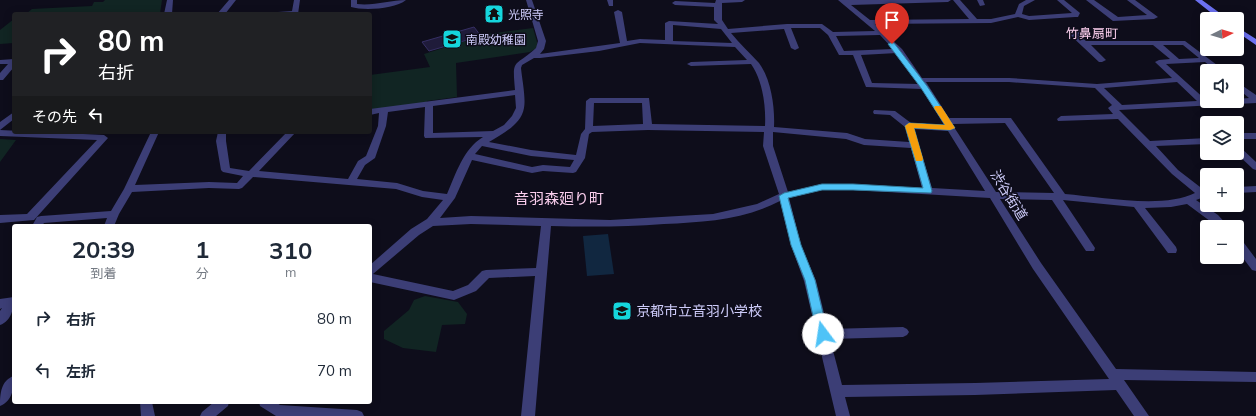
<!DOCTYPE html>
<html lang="ja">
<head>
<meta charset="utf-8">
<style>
  body { margin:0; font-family:Mulish,"Noto Sans JP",sans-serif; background:#f2f2f3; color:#1f2937; height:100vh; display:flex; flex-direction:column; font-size:15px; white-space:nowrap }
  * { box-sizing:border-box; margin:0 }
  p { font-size:13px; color:#747a83 }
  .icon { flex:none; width:22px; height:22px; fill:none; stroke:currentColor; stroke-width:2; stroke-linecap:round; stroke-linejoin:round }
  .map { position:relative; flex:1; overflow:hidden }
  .panel { position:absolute; left:12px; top:224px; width:360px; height:180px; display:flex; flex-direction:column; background:#fff; border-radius:4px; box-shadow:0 2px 10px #0003 }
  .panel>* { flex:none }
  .guide { position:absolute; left:12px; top:12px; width:360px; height:122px; border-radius:4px; box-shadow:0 2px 10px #0003; background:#202124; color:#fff; overflow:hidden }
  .needle { width:26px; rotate:85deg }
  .buttons { position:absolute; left:1200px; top:12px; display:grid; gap:8px }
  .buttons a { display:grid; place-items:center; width:44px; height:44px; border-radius:4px; background:#fff; box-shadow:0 2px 10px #0003; font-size:20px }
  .pin { position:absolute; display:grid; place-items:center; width:34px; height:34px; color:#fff; margin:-41px -17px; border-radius:50% 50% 50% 0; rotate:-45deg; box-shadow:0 0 4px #0007 }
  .pin .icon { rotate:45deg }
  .me { position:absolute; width:44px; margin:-22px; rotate:346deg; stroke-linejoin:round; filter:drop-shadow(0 0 3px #0008) }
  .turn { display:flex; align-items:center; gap:14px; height:84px; padding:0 20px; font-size:18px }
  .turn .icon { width:52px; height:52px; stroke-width:2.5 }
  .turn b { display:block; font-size:28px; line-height:34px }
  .then { display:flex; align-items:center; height:38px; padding:0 20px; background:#0003; gap:8px; font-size:15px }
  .eta { display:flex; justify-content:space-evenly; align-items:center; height:68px; text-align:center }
  .eta b { font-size:24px; font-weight:700; line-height:28px }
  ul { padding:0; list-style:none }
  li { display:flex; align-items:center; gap:12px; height:52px; padding:0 20px }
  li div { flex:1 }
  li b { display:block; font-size:15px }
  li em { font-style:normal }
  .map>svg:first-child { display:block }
</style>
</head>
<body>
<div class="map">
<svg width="1256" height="416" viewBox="0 0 1256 416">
  <rect width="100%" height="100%" fill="#0e0d1b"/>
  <path fill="#112523" d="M105 0H162L160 14H26L32 9 92 6 94 2H103Z
    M14 19V43L0 44V30Z
    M533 28 537 42V48L530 52 456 63 457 97 427 101 426 103 370 111V75L430 67 424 54 488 34Z
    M0 139 16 140 0 162Z
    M425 296 458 302 467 314 465 324 442 325 436 352 403 348 384 339V331L409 310 414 300Z"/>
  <path fill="#112740" d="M608 234 614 274 587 276 583 236Z"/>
  <path fill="#1f1b3a" stroke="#362f64" d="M474 27 481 36 429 51 422 42Z"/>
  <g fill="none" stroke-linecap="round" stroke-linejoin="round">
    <path fill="#3c3e76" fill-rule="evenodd" d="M167 0H173L172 14H164Z
      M229 0H236L225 14H217Z
      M294 0H300L298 14H274L278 12 292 11Z
      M351 0H357V4C374 6 390 0 406 0 395 9 364 11 351 7Z
      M526 0H532L546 41 544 49 540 54 620 43 614 12 618 10 622 12 627 41 640 39 665 40V23L669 21 718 24 714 20V7L675 5 672 3 675 1 715 3 716 0H745L742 2 722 3V20L728 29 787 24H822L833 32 875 31 838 0H951L948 2 851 5 870 20 969 19 953 0H960L977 19H991L1015 14 1019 4 1026 0H1035L1024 6 1022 14 1029 16 1072 13 1057 0H1064L1080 13 1078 17H1075L1029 20 1018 17 991 23 875 24 902 49 922 78H1009L1097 84 1172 78 1155 62 1159 60 1170 59 1153 45H1091L1106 60 1102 62H1099L1067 32 1071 30H1082V34H1078L1086 41H1185L1225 71H1216L1205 62 1166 64 1207 101H1237V99L1249 98 1237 88V82L1256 95V103L1119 110 1150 141 1207 138V144L1156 146 1178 170 1204 190H1207V196L1196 200 1218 215 1229 227H1218L1187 204 1171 207 1145 208 1176 247 1177 250 1176 253H1168L1134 207 1063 200 1095 248 1094 251H1086L1052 200 1000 199 1041 263 1116 369 1256 372V382L1124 380 1149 416H1134L1116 390 975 395 845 397 850 416H836L804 281 791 245 780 201C743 220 705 222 664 224 626 227 589 227 551 226L535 416H521L535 276 489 278 476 291 454 300 370 282V265L411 229 427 219 443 200 422 197 396 189 253 177 242 188 239 189 209 188 132 192 119 214 114 226H104L107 218 44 223 42 226H32L37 217 41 216 111 211 124 189 151 132H159L135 185 209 182 237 183 243 176 223 172 221 170 216 141 218 132H226V141L230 168 249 171 287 132H296L259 171 348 179 358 161 366 156 378 126 379 113 370 115V109L515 90C512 57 514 68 536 48L538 41ZM673 25 721 29 732 43 673 41ZM791 28H820L828 35 839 55H853L866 87 922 89 944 125 911 123 895 111 874 110 873 112 874 114 890 115 905 127 909 142 865 139 847 133 774 127C775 107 771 79 759 63 750 53 740 44 731 33L784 29 791 48 795 50 799 48ZM880 35 893 49 844 51 836 36ZM640 43 735 47 747 60 691 62 687 64 691 66 751 64C763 81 766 107 765 126L652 124 649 98H590L586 101 585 129 581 134 576 155 531 150 489 142C502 134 521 125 524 108 526 98 522 79 521 68L522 65 534 58H540L599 51ZM1163 45H1183L1199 58 1179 59ZM897 53 919 84 872 83 861 55ZM926 82H1009L1095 88 1112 105 1108 108 1113 114 1061 116 1057 119 1058 121 1118 119 1172 174 1195 193C1164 209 1101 197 1065 194L1011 118H949ZM1177 82 1197 101 1122 105 1104 88ZM515 95 516 108 512 116 504 125 493 131 433 133V106ZM594 103H642L643 124 593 126ZM425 107 424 136 425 138 483 137C463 149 456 174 447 194L423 191 397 183 357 179 365 165 375 158 386 126 388 112ZM1005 123 1054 193 996 192 952 124ZM914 129 948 131 985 191 932 188ZM648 130 764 132 763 146 779 194 757 204 713 214 610 220 471 216 440 218 455 198 472 160 532 173 543 171 573 173 576 172 585 158 589 134 592 132ZM773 132 846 139 864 145 911 148 922 188 853 184H822L788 192 773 146ZM482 146 531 156 574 160 570 167 543 165 532 167 475 154ZM822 190H853L990 198 1033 269 1109 379 975 383 842 385 830 339 903 337 907 335 909 332 907 329 903 327 828 329 816 281 801 245 789 198ZM471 224 541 226 536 268 486 270 482 271 468 285 453 291 373 274 419 235 433 226Z
      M607 0H613V6H609Z
      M977 0H983L985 5 980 6Z
      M1086 0H1094L1118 17 1147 15 1127 0H1135L1158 17 1154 19 1113 21Z
      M14 59V67L3 80H0V73L8 64H0V60Z
      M14 112V119L0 130V122Z
      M0 130 104 135 108 138 34 220 0 223V215L27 214 97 140 0 136Z
      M1237 133H1256V139H1237Z
      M1237 146 1240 147 1256 162V170L1253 169 1236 153Z
      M1256 186V192L1237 193V187Z
      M1237 238 1241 239 1256 259V271L1252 270 1237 250Z
      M14 297C14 307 12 321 0 325V311L2 308 0 309V299Z
      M14 376C14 387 13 401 0 406 0 394 1 380 14 376Z
      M140 402H152L155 416H141Z
      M214 402H229L228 406 216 416H200L202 412Z
      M259 402H276L280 405 357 410 362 412 364 416H276L260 406Z"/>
    <path fill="#6c71f1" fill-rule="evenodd" d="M1195 0H1202L1228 19H1219Z
      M1237 27 1256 39V45L1237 32Z"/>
  </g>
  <path fill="#4fc3f7" stroke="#337fa1" d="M892 42 894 43 927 86 955 128 950 130 914 128 932 191 931 193 853 190H822L788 198 801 245 815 280 828 334 827 337 823 338 819 337 817 334 805 280 791 245 779 196 784 193 822 184H853L923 188 905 126 909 123 945 125 921 88 888 44Z"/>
  <path fill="#f59e0b" d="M935 106H941L955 128 950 130 914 128 923 159 922 161H916L905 126 909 123 945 125 934 108Z"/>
  <defs>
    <g id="temple-square" transform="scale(1)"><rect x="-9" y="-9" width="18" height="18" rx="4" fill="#15d6dd" stroke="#0e0d1b"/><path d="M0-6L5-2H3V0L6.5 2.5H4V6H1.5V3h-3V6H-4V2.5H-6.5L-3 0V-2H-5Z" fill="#111"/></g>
    <g id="school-square" transform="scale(1)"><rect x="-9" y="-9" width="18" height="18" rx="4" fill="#15d6dd" stroke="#0e0d1b"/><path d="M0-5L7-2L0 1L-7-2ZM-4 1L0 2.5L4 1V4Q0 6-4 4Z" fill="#111"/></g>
  </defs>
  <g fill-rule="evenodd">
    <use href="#temple-square" x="494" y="14"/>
    <use href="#school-square" x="452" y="39"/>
    <use href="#school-square" x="622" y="311"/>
  </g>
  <g text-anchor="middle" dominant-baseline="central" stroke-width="3" stroke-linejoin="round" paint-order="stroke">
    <g font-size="12" fill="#ceccfa" stroke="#0e0d1b" text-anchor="start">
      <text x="508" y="14">光照寺</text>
      <text x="466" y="39">南殿幼稚園</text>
    </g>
    <g font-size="13" fill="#faceed" stroke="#0e0d1b">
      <text x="1092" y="33">竹鼻扇町</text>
    </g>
    <g font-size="14" fill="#ceccfa" stroke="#0e0d1b">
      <text transform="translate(1009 195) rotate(58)">渋谷街道</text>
    </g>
    <g font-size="14" fill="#ceccfa" stroke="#0e0d1b" text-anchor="start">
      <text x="636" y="311">京都市立音羽小学校</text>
    </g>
    <g font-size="15" fill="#faceed" stroke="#0e0d1b">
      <text x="559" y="198">音羽森廻り町</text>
    </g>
  </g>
</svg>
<div class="buttons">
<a><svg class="needle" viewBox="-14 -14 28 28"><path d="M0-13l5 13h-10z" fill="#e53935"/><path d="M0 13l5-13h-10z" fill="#747a83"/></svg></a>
<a><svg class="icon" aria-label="sound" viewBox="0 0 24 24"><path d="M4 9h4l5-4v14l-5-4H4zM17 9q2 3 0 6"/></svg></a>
<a><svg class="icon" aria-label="layers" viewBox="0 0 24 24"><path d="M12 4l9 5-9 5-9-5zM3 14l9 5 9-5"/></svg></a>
<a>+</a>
<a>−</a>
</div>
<div class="pin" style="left:892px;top:44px;background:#d93025"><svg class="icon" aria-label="arrive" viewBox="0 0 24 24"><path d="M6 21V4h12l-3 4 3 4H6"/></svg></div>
<svg class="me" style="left:823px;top:334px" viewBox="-20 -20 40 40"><circle r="19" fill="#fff"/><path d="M0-13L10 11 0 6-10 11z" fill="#4fc3f7"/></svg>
<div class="guide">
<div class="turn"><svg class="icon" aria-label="right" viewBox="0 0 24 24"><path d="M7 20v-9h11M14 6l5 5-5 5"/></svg><div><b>80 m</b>右折</div></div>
<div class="then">その先<svg class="icon" aria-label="left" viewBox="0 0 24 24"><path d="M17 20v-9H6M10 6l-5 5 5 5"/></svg></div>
</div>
<section class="panel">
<div class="eta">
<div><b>20:39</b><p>到着</p></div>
<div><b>1</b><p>分</p></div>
<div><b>310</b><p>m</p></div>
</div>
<ul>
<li><svg class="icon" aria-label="right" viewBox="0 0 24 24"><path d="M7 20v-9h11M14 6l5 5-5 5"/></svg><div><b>右折</b></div><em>80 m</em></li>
<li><svg class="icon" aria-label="left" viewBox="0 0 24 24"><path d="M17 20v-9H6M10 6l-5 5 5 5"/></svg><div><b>左折</b></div><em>70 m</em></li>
</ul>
</section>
</div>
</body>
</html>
